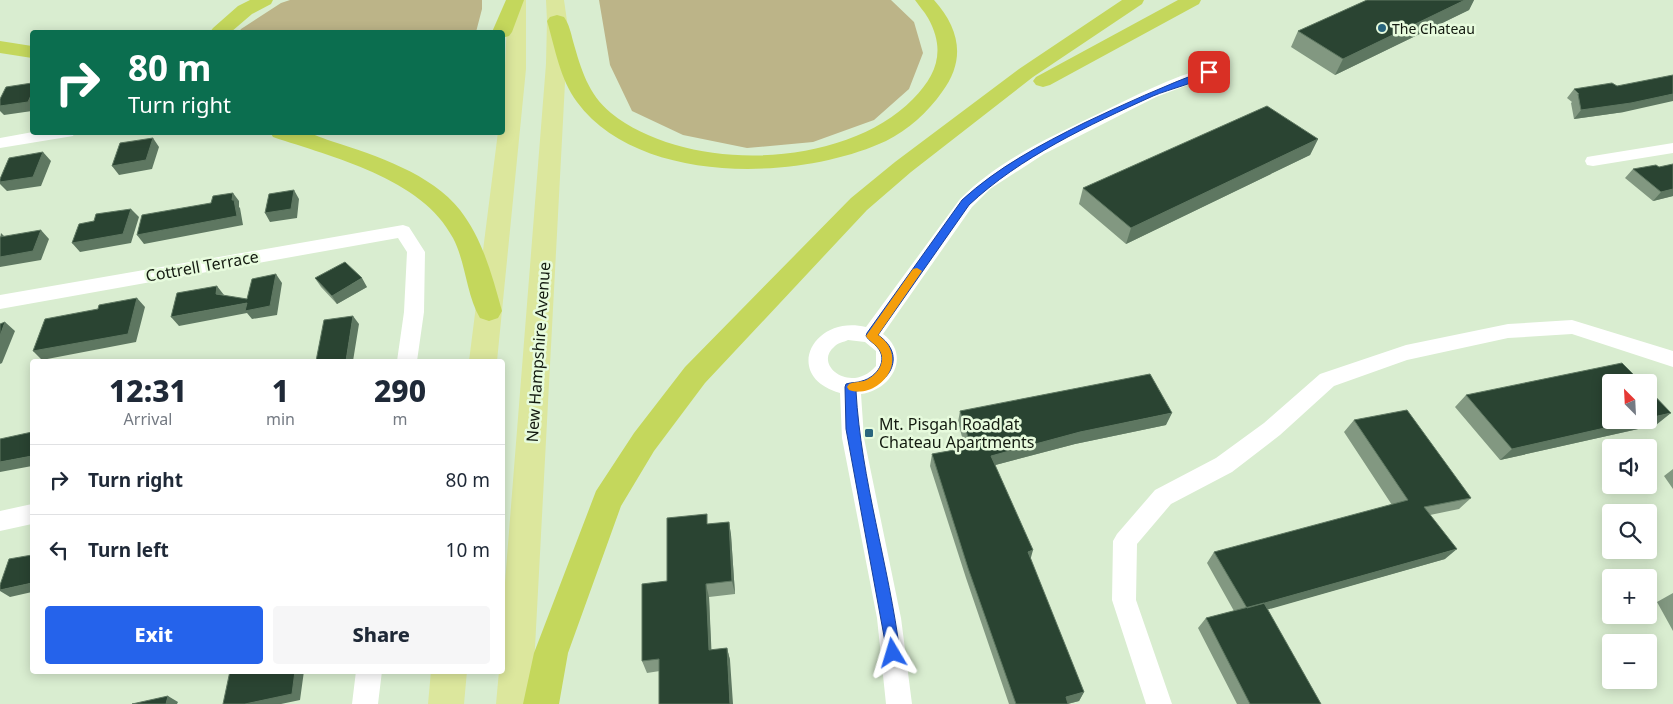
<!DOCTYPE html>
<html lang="en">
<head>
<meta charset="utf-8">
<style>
  body { margin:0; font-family:"Noto Sans",sans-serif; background:#f6f6f7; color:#1f2937; height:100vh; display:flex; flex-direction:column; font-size:19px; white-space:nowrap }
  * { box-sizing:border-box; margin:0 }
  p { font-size:16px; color:#747a83 }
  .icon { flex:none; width:28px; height:28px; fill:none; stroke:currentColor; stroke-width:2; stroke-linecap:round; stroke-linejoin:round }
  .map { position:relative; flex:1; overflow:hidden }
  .details { position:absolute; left:30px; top:359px; width:475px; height:315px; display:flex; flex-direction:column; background:#fff; border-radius:5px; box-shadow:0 2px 12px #0003 }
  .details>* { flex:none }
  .banner { position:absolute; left:30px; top:30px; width:475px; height:105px; border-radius:5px; box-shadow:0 2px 12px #0003; background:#0b6e4f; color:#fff; overflow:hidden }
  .needle { width:32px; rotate:336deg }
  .controls { position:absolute; left:1602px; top:374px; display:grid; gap:10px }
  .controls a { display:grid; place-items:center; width:55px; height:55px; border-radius:5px; background:#fff; box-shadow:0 2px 12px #0003; font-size:25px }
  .pin { position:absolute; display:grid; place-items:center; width:42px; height:42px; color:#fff; margin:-21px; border-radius:10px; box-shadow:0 2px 8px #0006 }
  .me { position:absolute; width:55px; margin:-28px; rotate:353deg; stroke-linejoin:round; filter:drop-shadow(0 0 4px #0008) }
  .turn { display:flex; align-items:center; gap:18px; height:105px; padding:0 15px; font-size:22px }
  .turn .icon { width:65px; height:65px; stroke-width:2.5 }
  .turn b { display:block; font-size:35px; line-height:42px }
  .eta { display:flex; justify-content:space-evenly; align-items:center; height:85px; text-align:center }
  .eta b { font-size:30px; font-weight:800; line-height:35px }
  .cta { display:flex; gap:10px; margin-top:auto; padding:10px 15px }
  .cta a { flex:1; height:58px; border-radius:5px; background:#2563eb; color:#fff; font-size:20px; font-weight:800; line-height:58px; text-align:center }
  .cta a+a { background:#f6f6f7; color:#1f2937 }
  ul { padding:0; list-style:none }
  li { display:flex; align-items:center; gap:15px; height:70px; padding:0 15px; border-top:1px solid #e0e1e3 }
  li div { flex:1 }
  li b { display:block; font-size:19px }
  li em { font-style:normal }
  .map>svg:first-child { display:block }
</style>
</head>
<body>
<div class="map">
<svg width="1673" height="704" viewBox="0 0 1673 704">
  <rect width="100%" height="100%" fill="#d9edd0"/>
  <path fill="#bcb488" d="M290 0H482V9L476 32H239L241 29 281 3Z
    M599 0H891L914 22 923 53 909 89 874 120 813 142 747 148 683 135 632 111 610 65Z"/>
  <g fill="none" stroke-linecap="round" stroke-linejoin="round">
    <path fill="#fff" fill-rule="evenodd" d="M1209 67 1214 69 1217 72 1214 75 1156 97 1044 154 990 189 972 207 883 334C912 356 891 390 861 394L864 438 901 618 912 704H886L877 618 842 438 840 393C782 377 812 314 866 327L960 199C999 160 1050 137 1100 113 1135 96 1171 77 1209 67ZM848 340 865 342 876 351V366C851 395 813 365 834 347 837 343 844 342 848 340Z
      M33 132H75L73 136 67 137 0 148V138Z
      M1673 143V153L1593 166 1587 165 1585 161 1587 157 1593 156Z
      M403 225 409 227 425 252 424 312 417 361H397L404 312 407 252 398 238 0 309V295Z
      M1572 320 1673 351V367L1572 334 1508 338 1407 360 1334 386 1280 435 1232 472 1171 504 1137 544 1136 600 1172 704H1146L1112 600 1113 541 1117 534 1155 490 1216 458 1264 423 1320 374 1406 345 1508 324Z
      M32 504V524L0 531V511Z
      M356 671H382L378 704H352Z"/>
    <path fill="#dce79d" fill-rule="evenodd" d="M508 0H526V69L497 361H469L498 132H502Z
      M546 0H564L567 21 566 64 532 704H496L499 671H502V620L546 64 547 21Z
      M431 671H467L464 704H428Z"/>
    <path fill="#c4d75c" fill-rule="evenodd" d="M250 0H273L271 4 252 14 231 32H210L213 28 238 6Z
      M506 0H524L512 32 509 36 502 38V32H492Z
      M915 0H934C960 29 966 60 942 92 928 112 908 130 886 141 800 181 639 186 577 102 560 79 555 48 547 21L550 17 557 15 564 17C569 24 571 33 573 41 581 69 588 94 611 113 687 174 845 169 913 99 937 75 946 50 928 18 924 11 919 6 915 0Z
      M1122 0H1144L1142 4 1033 77 911 172 867 210 705 383 654 451 621 506 568 653 559 704H523L534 653 596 491 634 433 685 367 851 198 895 162 1019 69Z
      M1178 0H1201L1199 4 1050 85 1043 87 1036 85 1033 81 1036 77Z
      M0 41 32 46V58L0 53Z
      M270 132C281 132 294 131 305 132 314 134 324 139 334 142 375 155 432 174 460 210 483 240 492 275 502 311L498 318 489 321 480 318C466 294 466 263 453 238 422 178 332 157 273 137Z"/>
  </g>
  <path fill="#829881" d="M1367 0H1474L1469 10 1335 75 1291 47 1298 31Z
    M1574 89 1624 112 1574 119 1571 103 1572 102 1567 98Z
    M1318 139 1310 155 1126 244 1079 204 1083 188Z
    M1659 167 1673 196 1653 201 1625 178 1633 169Z
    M315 278 367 287 337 304 321 287Z
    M1466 395 1656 425 1500 460 1455 407Z
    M960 411 1166 425 1075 444 995 465 1030 558 1084 692 1079 701 1068 704H1009L966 578 930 466 932 454 965 448 958 422Z
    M1354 420 1471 498 1459 509 1430 515 1445 559 1267 609 1321 704H1237L1198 628 1206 618 1234 611 1207 563 1214 552 1392 505 1344 432Z
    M1673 469V489L1664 476Z
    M729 522 731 535 735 594 709 597 711 650 727 648 730 660 647 673 642 661 667 581 709 524Z
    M1673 593V631L1657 602Z"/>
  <path fill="#5e7761" d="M1465 0H1474L1469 10 1335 75 1343 59Z
    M32 93V111L4 115 0 111V106Z
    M1673 94V101L1624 112 1574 119 1581 110Z
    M153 138 159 147 152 169 119 175 112 166Z
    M1318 139 1310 155 1126 244 1131 228Z
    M43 152 51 161 41 186 7 191 0 184V182Z
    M1673 189V196L1653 201 1661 192Z
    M294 190 299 199 297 218 270 222 265 213Z
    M233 193 239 201V207L240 208 243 225 144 244 137 235 232 200Z
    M131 209 139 217 131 243 80 252 72 243Z
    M41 230 49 239 41 260 0 267V257Z
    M1 233 9 241 0 239Z
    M276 274 282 283 277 315 252 319 247 313 179 326 171 317 247 303Z
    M362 278 367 287 337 304 332 296Z
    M217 286 224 295 216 294Z
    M137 298 145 307 136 342 42 360 33 351Z
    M353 316 359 324 353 361H346Z
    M5 322 15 331 2 363 0 364V336Z
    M1172 413 1166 425 1075 444 988 467 991 456 1080 432Z
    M1671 413 1656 425 1500 460 1512 449 1640 420H1649V418Z
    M32 456V466L0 472V462Z
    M729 522 731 535 735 594 732 581Z
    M1457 549 1445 559 1238 618 1247 608Z
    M1033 550 1030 561 1028 552Z
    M32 583V592L10 597 0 591V590Z
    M706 584 709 597 712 662 709 650Z
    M727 648 730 660 733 704H730Z
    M295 671H304L300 700 281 704H245Z
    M1084 692 1079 701 1067 704 1066 697Z
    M168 696 178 702 177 704H166Z"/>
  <path fill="#2a4432" stroke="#5e7761" d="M1367 0H1465L1343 59 1298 31Z
    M1673 75V94L1631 103 1581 110 1578 94H1579L1574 89 1612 83 1617 86Z
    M32 83V93L28 102 0 106V99L6 87Z
    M1267 106 1318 139 1131 228 1083 188Z
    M153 138 146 160 112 166 120 143Z
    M43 152 33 177 0 182V179L9 158Z
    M1673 164V189L1661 192 1633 169 1656 165 1659 167Z
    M294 190 291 209 265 213 269 194Z
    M233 193 232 200H234L237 216 137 235 142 215 211 203 213 196Z
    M131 209 123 234 72 243 79 224 94 221 96 214Z
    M41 230 33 251 0 257V237Z
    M345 262 362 278 332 296 315 278Z
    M276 274 270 306 245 311 247 303 171 317 177 293 217 286 216 294 247 299 252 279Z
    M137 298 128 334 33 351 45 319 98 309 99 305Z
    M353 316 346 361H316L324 320Z
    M5 322 0 336V324Z
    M1622 363 1641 382H1611V420H1640L1512 449 1466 395Z
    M1150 374 1172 413 1080 432 991 456 1033 550 1028 552 1084 692 1066 697 1068 704H1016L968 568 932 454 971 447 960 411Z
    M1649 390 1671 413 1649 418Z
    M1407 410 1471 498 1424 507 1457 549 1247 608 1214 552 1408 500 1354 420Z
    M32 432V456L0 462V439Z
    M707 514V524L729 522 732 581 706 584 709 650 727 648 730 704H659V659L642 661V584L667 581V518Z
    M32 555V583L0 590V585L9 559Z
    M1264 603 1321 704H1250L1206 618Z
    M230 671H295L292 694 245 704H223Z
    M168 696 166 704H132Z"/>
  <path fill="#2563eb" stroke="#184099" d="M1206 70 1213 72C1201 82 1169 89 1153 96 1089 125 1020 157 969 205L878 335C909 356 888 388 856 391 861 480 889 565 900 653L898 658 893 660 888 658 846 429 845 387 846 384C852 382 857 383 862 381 877 377 889 360 877 347 874 343 869 341 866 336L867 333 962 200C998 167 1040 145 1084 123 1124 104 1164 86 1206 70Z"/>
  <path fill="#f59e0b" d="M917 268 922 271 878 335C912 359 879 400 849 390L847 387 849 384C854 382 859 382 864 381 878 376 889 359 877 347 873 342 869 341 866 336L913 269Z"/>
  <g fill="#29657d" stroke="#e7fbdd" stroke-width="2">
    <circle cx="1382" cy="28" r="5"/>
    <rect x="864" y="428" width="10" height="10" rx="2.5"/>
  </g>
  <g text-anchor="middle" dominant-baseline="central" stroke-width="5" stroke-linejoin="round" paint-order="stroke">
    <g font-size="14" fill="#131a10" stroke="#e7fbdd" text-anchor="start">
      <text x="1392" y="28">The Chateau</text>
    </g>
    <g font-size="16" fill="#131a10" stroke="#e7fbdd">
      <text transform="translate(202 266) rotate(-10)">Cottrell Terrace</text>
      <text transform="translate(538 352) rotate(-86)">New Hampshire Avenue</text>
    </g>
    <g font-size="16" fill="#131a10" stroke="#e7fbdd" text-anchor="start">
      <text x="879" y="424">Mt. Pisgah Road at<tspan x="879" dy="18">Chateau Apartments</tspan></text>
    </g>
  </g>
</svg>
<div class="controls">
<a><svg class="needle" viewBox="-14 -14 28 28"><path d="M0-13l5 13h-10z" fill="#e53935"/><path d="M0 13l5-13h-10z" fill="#747a83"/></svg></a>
<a><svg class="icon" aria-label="sound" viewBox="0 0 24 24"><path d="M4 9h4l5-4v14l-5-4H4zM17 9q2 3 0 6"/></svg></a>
<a><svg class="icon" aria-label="search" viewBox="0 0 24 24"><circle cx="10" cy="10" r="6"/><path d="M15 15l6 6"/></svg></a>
<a>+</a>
<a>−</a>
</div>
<div class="pin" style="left:1209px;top:72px;background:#d93025"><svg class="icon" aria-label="arrive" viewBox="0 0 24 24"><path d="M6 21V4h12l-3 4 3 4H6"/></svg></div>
<svg class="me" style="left:893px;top:653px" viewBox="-20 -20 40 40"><path d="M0-17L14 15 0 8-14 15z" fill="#2563eb" stroke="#fff" stroke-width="4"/></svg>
<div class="banner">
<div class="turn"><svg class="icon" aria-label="right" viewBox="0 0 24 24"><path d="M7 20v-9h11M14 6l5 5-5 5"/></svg><div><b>80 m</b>Turn right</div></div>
</div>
<section class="details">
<div class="eta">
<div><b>12:31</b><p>Arrival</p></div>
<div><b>1</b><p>min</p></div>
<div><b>290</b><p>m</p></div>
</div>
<ul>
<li><svg class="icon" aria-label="right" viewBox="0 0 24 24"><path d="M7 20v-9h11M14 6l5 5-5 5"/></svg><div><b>Turn right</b></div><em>80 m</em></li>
<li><svg class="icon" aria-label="left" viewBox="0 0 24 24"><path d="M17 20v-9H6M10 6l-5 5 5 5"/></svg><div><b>Turn left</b></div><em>10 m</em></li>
</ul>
<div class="cta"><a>Exit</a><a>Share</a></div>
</section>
</div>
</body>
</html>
